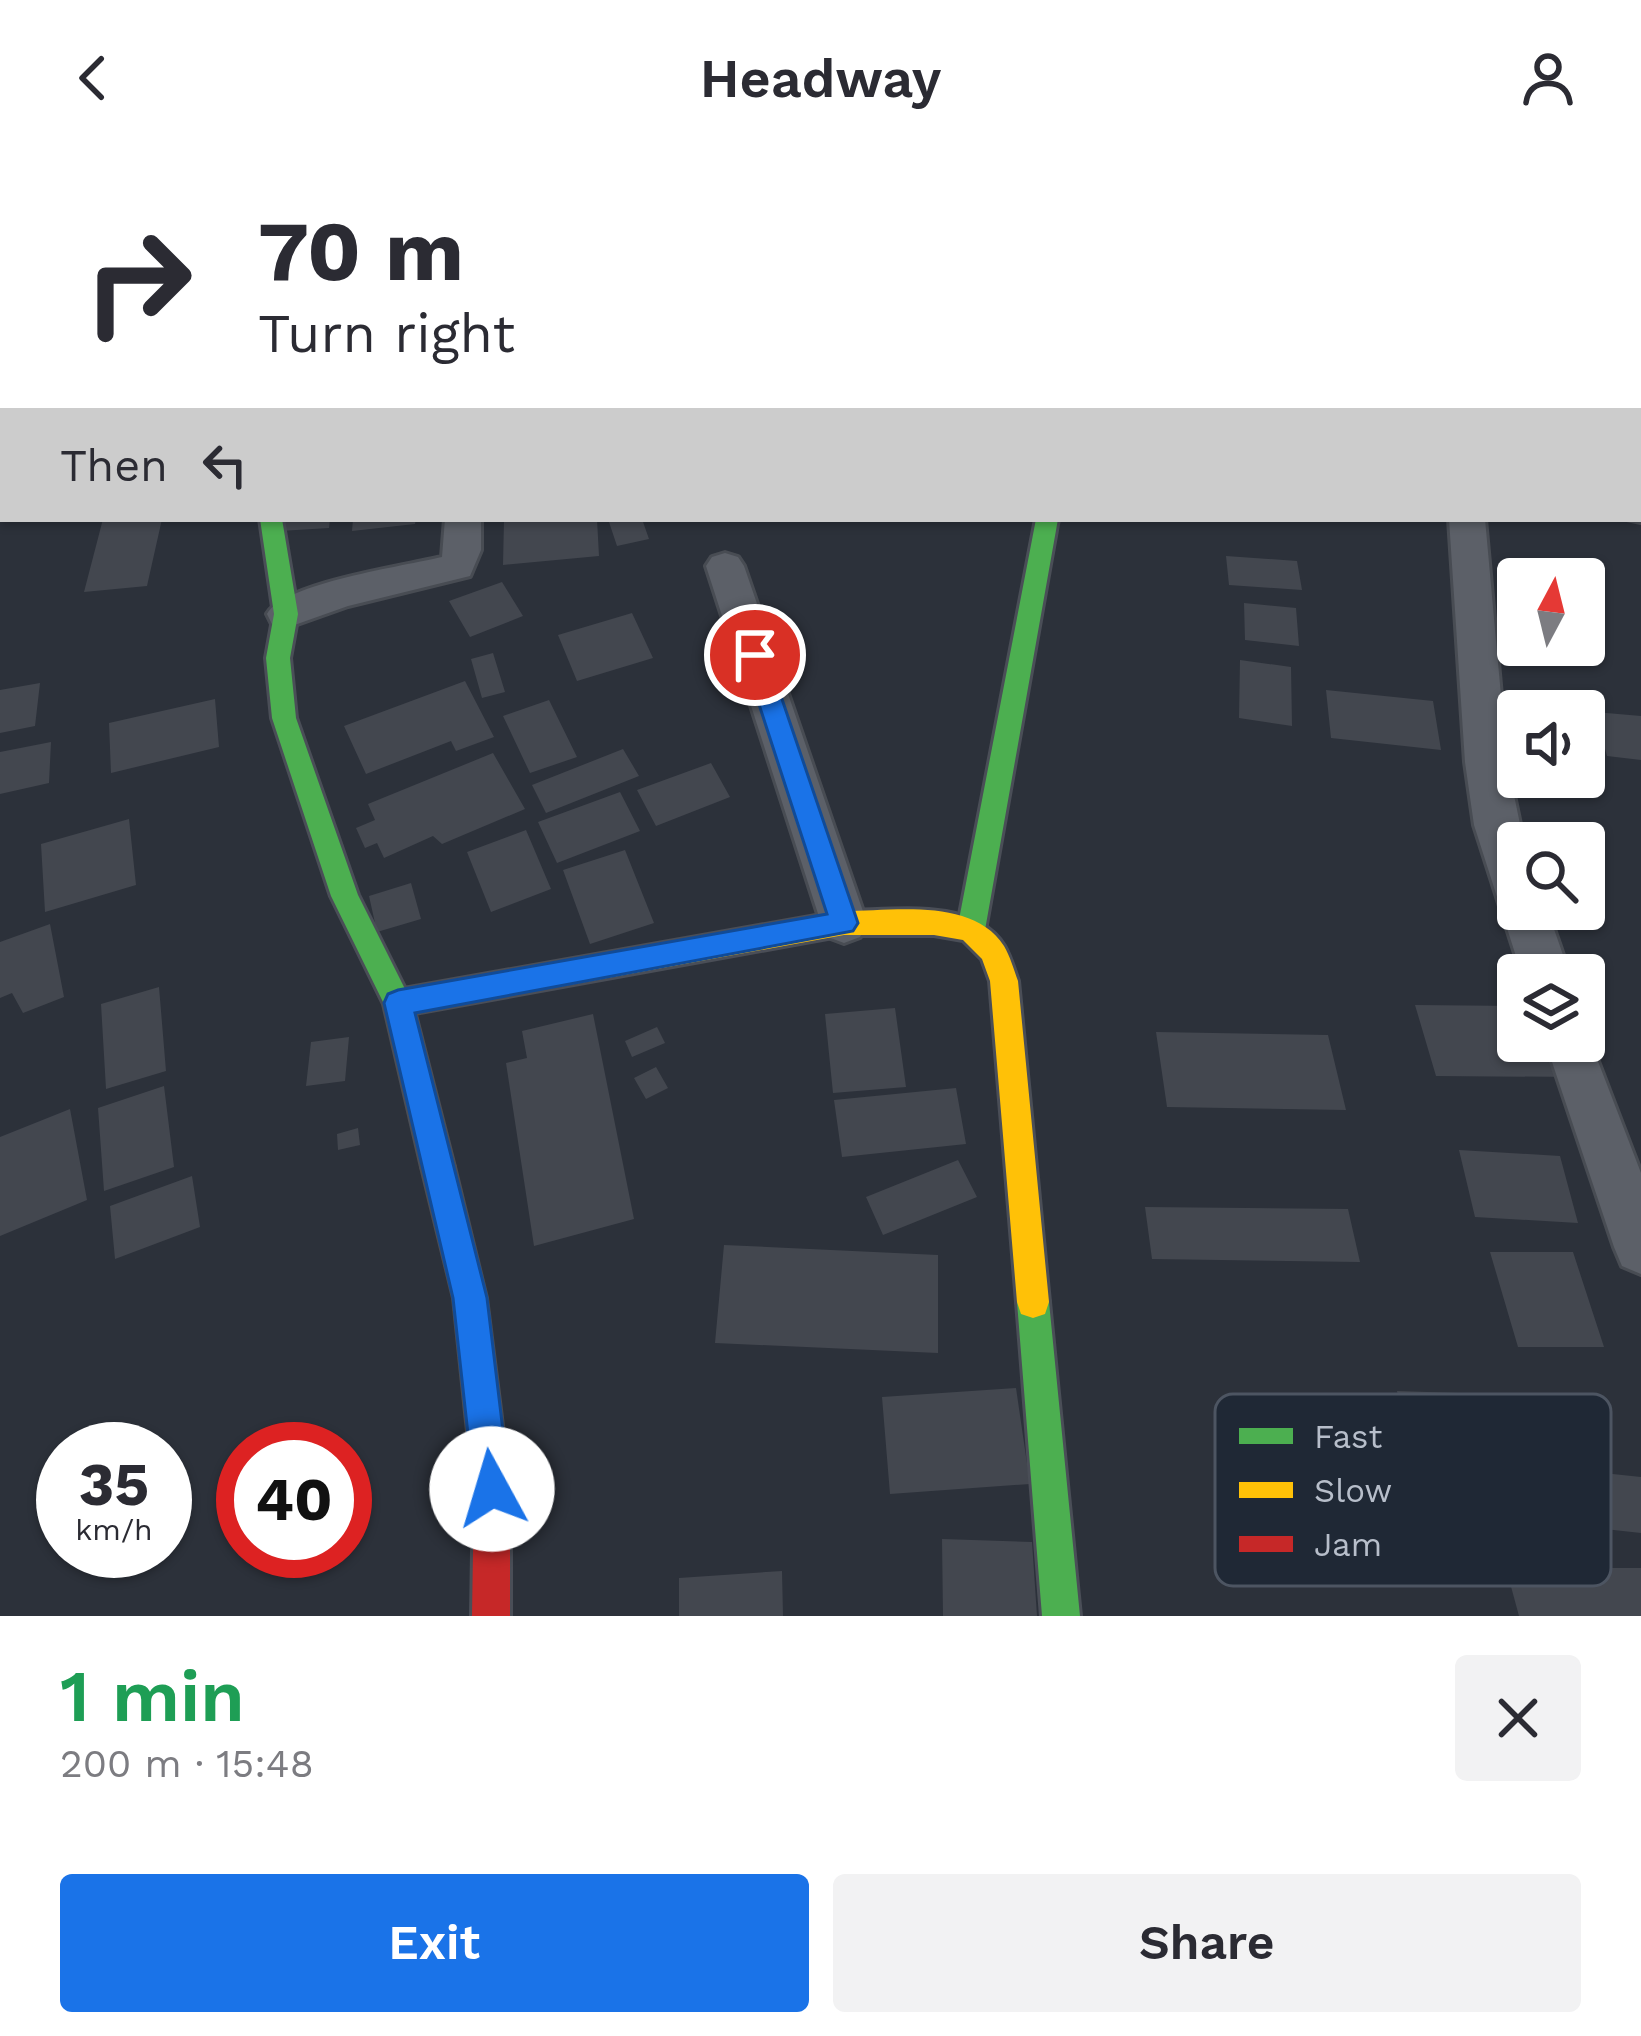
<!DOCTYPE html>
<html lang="en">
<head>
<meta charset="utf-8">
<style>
  body { margin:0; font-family:"Work Sans",sans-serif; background:#f2f2f3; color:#2b2b33; height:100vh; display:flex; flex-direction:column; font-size:45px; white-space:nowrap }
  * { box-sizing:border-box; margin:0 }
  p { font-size:39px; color:#7c7c81 }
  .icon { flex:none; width:66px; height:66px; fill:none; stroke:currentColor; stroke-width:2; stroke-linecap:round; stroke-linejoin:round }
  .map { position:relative; height:1460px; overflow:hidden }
  .sheet { display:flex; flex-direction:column; background:#fff; flex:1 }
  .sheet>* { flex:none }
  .hud { position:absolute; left:0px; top:0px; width:1641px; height:366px; box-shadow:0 3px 9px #0004; background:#fff; color:#2b2b33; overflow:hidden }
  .needle { width:78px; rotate:7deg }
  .controls { position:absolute; left:1497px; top:402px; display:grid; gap:24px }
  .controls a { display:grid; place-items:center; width:108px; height:108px; border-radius:12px; background:#fff; box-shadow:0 3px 9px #0004; font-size:60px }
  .speed { position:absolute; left:36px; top:1266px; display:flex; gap:24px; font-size:60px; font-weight:700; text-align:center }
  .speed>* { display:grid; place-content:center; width:156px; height:156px; border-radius:50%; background:#fff; box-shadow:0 3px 9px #0004; line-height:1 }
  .speed small { font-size:30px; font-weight:400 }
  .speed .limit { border:18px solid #d22; background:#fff; color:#111 }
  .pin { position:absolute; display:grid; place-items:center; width:102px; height:102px; color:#fff; margin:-51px; border:6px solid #fff; border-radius:50%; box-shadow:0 3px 12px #0007 }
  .me { position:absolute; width:132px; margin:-66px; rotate:354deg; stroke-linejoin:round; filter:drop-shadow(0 0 9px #0008) }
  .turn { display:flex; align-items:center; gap:42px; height:252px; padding:0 60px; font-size:54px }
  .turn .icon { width:156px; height:156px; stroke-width:2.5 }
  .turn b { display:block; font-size:84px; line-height:102px }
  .then { display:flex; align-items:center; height:114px; padding:0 60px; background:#0003; gap:24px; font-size:45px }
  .round { display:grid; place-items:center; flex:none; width:126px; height:126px; border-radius:12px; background:#f2f2f3 }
  .headline { display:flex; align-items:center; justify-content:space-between; height:204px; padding:0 60px }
  h1 { font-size:72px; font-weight:600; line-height:90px; color:#1e9e55 }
  .primary-button { display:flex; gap:24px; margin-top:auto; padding:24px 60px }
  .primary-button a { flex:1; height:138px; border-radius:12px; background:#1a73e8; color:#fff; font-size:48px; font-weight:600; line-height:138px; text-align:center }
  .primary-button a+a { background:#f2f2f3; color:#2b2b33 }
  header { display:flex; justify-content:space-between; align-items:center; height:156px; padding:0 60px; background:#fff; font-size:54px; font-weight:600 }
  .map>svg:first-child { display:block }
</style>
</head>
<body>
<header><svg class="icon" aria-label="back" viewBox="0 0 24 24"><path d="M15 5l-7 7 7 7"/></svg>Headway<svg class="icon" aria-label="person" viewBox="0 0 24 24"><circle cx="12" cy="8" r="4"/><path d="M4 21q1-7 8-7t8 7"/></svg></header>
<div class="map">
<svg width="1641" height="1460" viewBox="0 0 1641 1460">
  <rect width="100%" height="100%" fill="#2c313a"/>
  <path fill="#43474f" d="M103 363H162L147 430 84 436Z
    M283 363H330L329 372 280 375Z
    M353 363H416L415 368 352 375Z
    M597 363 599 400 503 409 504 364Z
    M642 363 649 383 617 390 609 366Z
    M1226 400 1297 405 1302 434 1229 429Z
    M502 426 523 460 470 481 449 445Z
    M1244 447 1296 452 1299 490 1245 484Z
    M632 457 653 502 577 525 558 479Z
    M493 497 505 536 482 542 471 503Z
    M1240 504 1291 511 1292 570 1239 562Z
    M465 525 494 581 456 595 451 585 366 618 344 570Z
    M40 527 35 570 0 577V534Z
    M1326 534 1433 545 1441 594 1331 582Z
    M215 543 219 591 111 617 109 567Z
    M549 544 577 601 530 617 503 560Z
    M1595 556 1641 560V604L1607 600Z
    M51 586 49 627 0 638V596Z
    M623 593 639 620 546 657 532 629Z
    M493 597 525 653 442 688 433 680 384 702 377 687 365 692 356 672 375 664 368 648Z
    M711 607 730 641 656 670 637 634Z
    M620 636 640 675 557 707 538 666Z
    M129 663 136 729 45 756 41 688Z
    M526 674 551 733 491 756 467 696Z
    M625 694 654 767 590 788 563 714Z
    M411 727 421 763 377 776 369 740Z
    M50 768 64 841 23 857 12 837 0 842V786Z
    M159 831 166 915 106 933 101 848Z
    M1415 849 1518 850V885H1566L1579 921 1436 920Z
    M895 852 906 931 833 937 825 858Z
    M593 858 634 1063 534 1090 506 907 527 902 522 875Z
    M657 871 665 887 632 901 625 885Z
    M1156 876 1328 879 1346 954 1167 951Z
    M349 881 345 925 306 930 311 886Z
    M656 911 668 932 646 943 634 922Z
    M164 930 174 1011 104 1035 98 952Z
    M956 932 966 988 842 1001 834 944Z
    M70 953 87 1044 0 1080V981Z
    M358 972 360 989 338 994 337 978Z
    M1459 994 1560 1000 1578 1067 1475 1061Z
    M958 1004 977 1041 883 1079 866 1041Z
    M192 1020 200 1071 115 1103 110 1050Z
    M1145 1051 1348 1053 1360 1106 1152 1103Z
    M724 1089 938 1099V1197L715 1187Z
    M1490 1096H1573L1604 1191H1518Z
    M1016 1232 1030 1328 890 1338 882 1241Z
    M1397 1235 1459 1237 1495 1382 1429 1380Z
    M1556 1312 1641 1321V1377L1568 1369Z
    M942 1383 1032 1386 1037 1460H943Z
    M1506 1412H1641V1460H1519Z
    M782 1415 783 1460H679V1422Z"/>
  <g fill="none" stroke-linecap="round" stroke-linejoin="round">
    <g stroke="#484c53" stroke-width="6">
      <path id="street" d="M161 0H189L191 3H163Z
        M445 0H473L444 3Z
        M1190 0H1223L1225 3H1192Z
        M1638 342H1641V366L1627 363H1638Z
        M445 363H481V394L470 420 348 450 286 472 272 468 267 458C284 427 405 410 442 401Z
        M1449 363H1485L1507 606 1524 687H1518V753H1547L1570 819H1522L1474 669 1465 606Z
        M725 397 738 401 744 410 867 767 860 781 844 787 828 781 821 767 706 410 712 401Z
        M1584 869 1641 1017V1118L1622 1110 1614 1091 1545 885H1584Z"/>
    </g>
    <g stroke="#4a4e57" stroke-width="6">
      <path id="fast" d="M260 363H282L298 458 290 502 296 562 358 739 412 847 454 1011 449 1022 438 1026 427 1022 422 1011 384 848 331 740 272 562 266 502 274 458Z
        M1036 363H1058L985 774 981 782 971 786 961 782 957 774Z
        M1033 1130 1045 1134 1049 1146 1080 1460H1042L1017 1146 1021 1134Z"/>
    </g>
    <g stroke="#4a4e57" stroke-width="6">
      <path id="slow" d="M844 755C893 755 973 741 1004 790 1010 800 1014 814 1018 825L1049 1146 1045 1158 1033 1162 1021 1158 1017 1146 990 825 982 803 963 784 934 779H844L398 860 388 856 384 847 388 838 398 834Z"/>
    </g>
    <g stroke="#4a4e57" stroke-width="6">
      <path id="jam" d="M438 996 449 1000 454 1011 486 1142 510 1333V1460H472L474 1333 454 1142 422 1011 427 1000Z"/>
    </g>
    <use href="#street" fill="#5c6068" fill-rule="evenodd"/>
    <use href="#fast" fill="#4caf50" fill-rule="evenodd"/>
    <use href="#slow" fill="#ffc107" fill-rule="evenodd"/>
    <use href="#jam" fill="#c62828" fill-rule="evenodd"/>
  </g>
  <path fill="#1a73e8" stroke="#114b97" stroke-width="3" d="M755 490 767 499 858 767 853 775 415 857 487 1142 510 1333 504 1345 492 1351 479 1345 474 1333 453 1142 384 847 388 838 398 834 827 758 743 499Z"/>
  <rect x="1215" y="1238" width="396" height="192" rx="18" fill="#1f2835" stroke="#4d5562" stroke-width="3"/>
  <rect x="1239" y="1272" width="54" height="16" fill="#4caf50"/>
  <rect x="1239" y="1326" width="54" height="16" fill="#ffc107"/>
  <rect x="1239" y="1380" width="54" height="16" fill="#c62828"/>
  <g font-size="33" fill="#b7beca">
    <text x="1314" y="1292">Fast</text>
    <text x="1314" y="1346">Slow</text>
    <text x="1314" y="1400">Jam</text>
  </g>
</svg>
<div class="controls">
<a><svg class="needle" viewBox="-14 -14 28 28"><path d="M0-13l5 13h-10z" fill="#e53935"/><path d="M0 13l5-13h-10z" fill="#7c7c81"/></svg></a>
<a><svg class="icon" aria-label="sound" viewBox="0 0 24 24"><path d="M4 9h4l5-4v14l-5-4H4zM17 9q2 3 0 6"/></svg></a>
<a><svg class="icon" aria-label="search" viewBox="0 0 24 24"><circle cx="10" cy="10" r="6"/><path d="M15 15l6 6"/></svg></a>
<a><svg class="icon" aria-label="layers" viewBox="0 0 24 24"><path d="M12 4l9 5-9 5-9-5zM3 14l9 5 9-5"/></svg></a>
</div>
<div class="speed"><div>35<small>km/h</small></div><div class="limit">40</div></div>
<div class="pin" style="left:755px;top:499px;background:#d93025"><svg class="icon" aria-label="arrive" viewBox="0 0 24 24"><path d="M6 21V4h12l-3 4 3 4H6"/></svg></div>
<svg class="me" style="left:492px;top:1333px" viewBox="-20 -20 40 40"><circle r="19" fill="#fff"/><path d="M0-13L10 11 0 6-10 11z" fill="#1a73e8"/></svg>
<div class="hud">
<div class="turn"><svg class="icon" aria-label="right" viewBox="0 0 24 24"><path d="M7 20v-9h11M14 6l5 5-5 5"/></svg><div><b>70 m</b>Turn right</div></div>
<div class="then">Then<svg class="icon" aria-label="left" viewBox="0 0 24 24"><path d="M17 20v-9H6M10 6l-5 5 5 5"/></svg></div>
</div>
</div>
<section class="sheet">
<div class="headline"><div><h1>1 min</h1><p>200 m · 15:48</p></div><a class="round"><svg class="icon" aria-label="close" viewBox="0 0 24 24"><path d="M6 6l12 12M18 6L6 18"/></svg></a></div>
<div class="primary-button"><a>Exit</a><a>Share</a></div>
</section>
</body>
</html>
